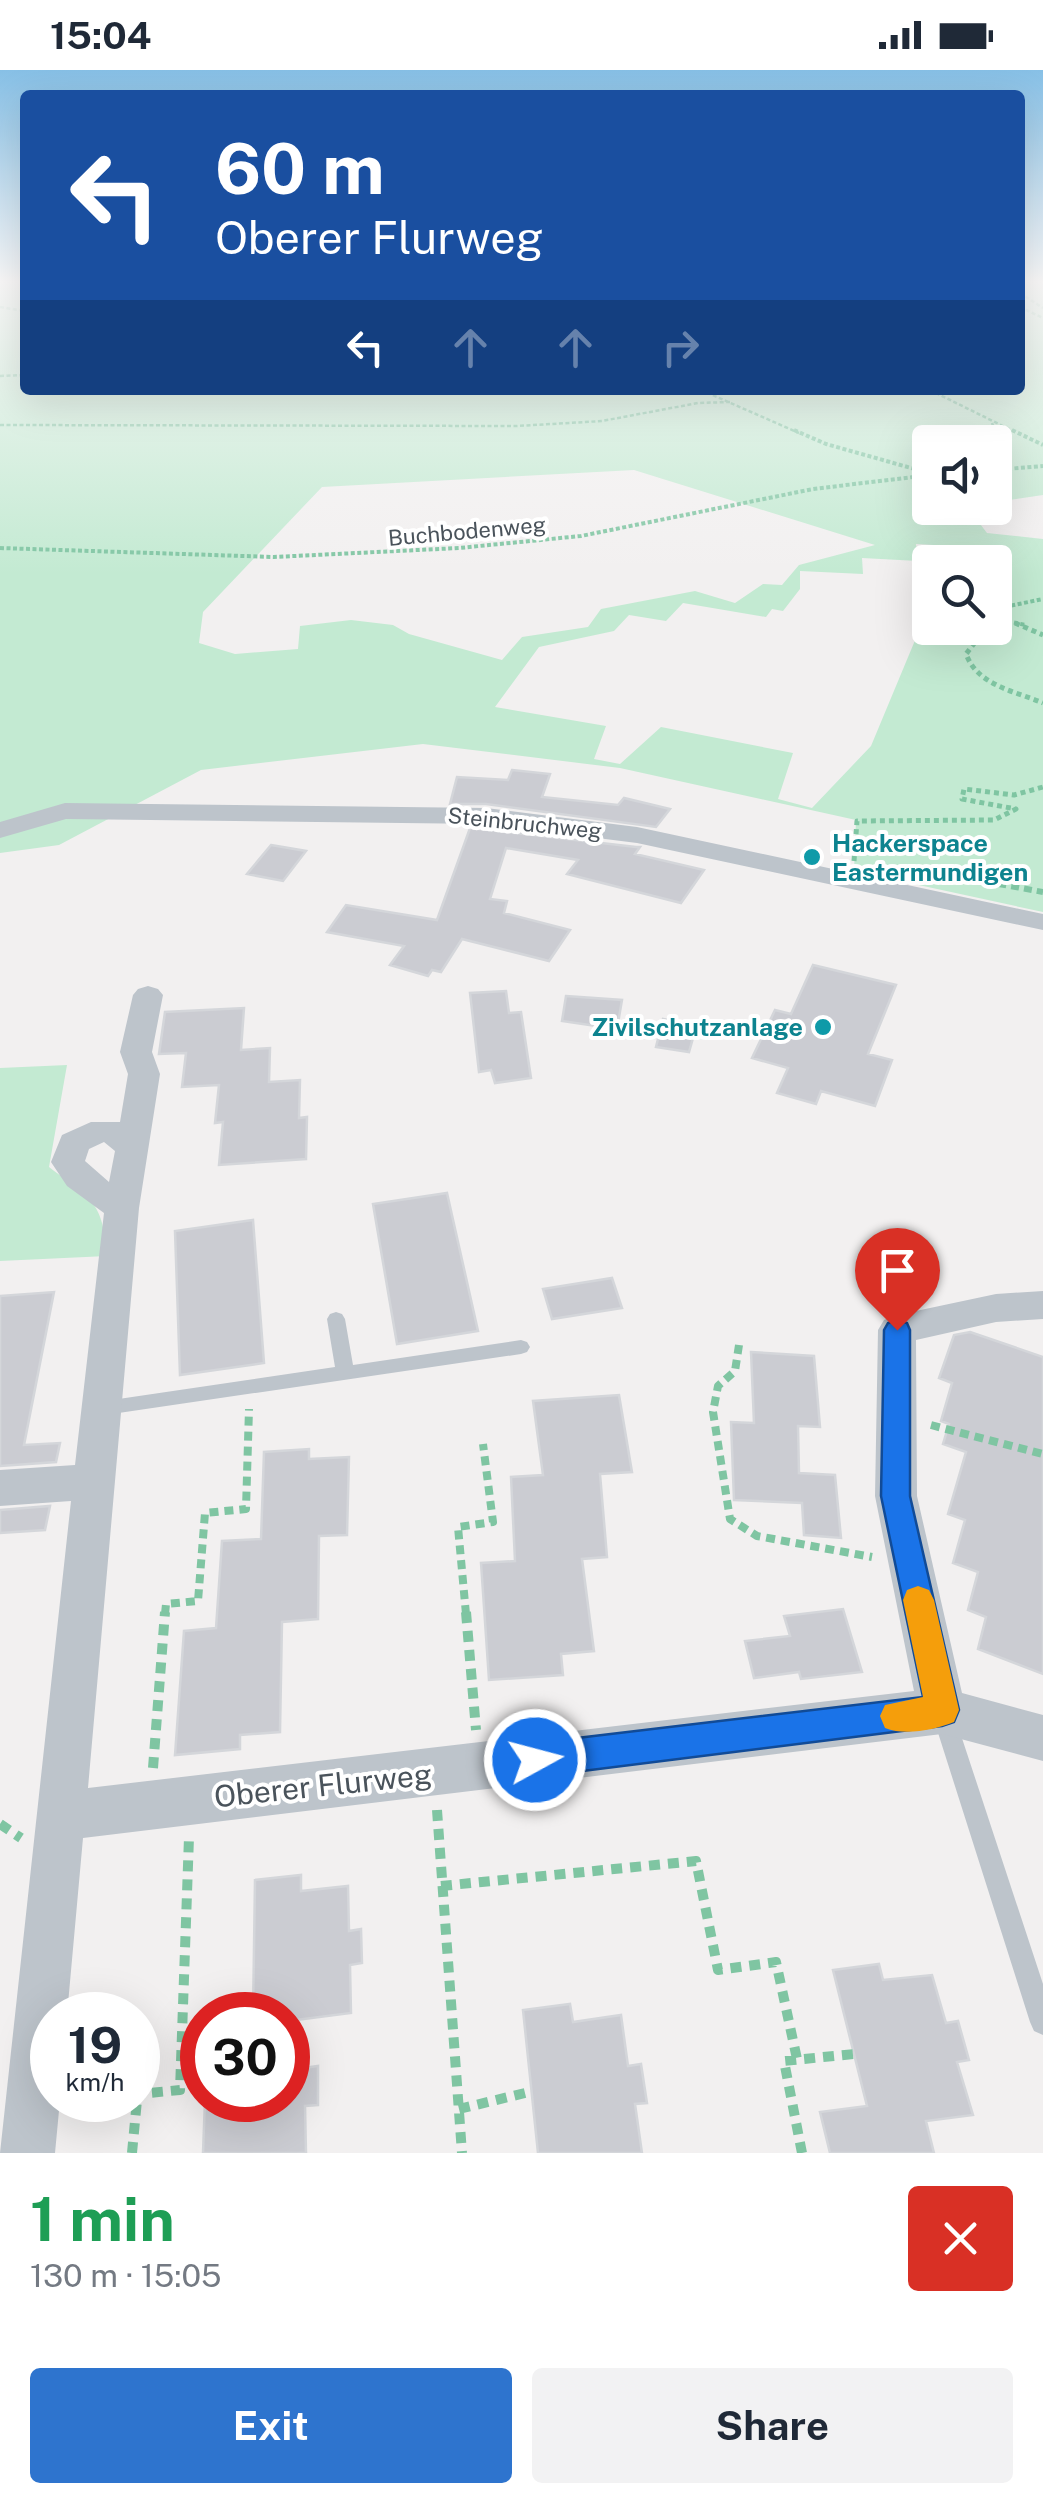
<!DOCTYPE html>
<html lang="en">
<head>
<meta charset="utf-8">
<style>
  body { margin:0; font-family:"Public Sans",sans-serif; background:#f2f2f3; color:#1f2937; height:100vh; display:flex; flex-direction:column; font-size:38px; white-space:nowrap }
  * { box-sizing:border-box; margin:0 }
  p { font-size:32px; color:#747a83 }
  .icon { flex:none; width:55px; height:55px; fill:none; stroke:currentColor; stroke-width:2; stroke-linecap:round; stroke-linejoin:round }
  .map { position:relative; height:2083px; overflow:hidden }
  .side { display:flex; flex-direction:column; background:#fff; flex:1 }
  .side>* { flex:none }
  .banner { position:absolute; left:20px; top:20px; width:1005px; height:305px; border-radius:10px; box-shadow:0 10px 40px #0002; background:#1a4fa0; color:#fff; overflow:hidden }
  .buttons { position:absolute; left:912px; top:355px; display:grid; gap:20px }
  .buttons a { display:grid; place-items:center; width:100px; height:100px; border-radius:10px; background:#fff; box-shadow:0 10px 40px #0002; font-size:50px }
  .speed { position:absolute; left:30px; top:1922px; display:flex; gap:20px; font-size:50px; font-weight:700; text-align:center }
  .speed>* { display:grid; place-content:center; width:130px; height:130px; border-radius:50%; background:#fff; box-shadow:0 10px 40px #0002; line-height:1 }
  .speed small { font-size:25px; font-weight:400 }
  .speed .limit { border:15px solid #d22; background:#fff; color:#111 }
  .pin { position:absolute; display:grid; place-items:center; width:85px; height:85px; color:#fff; margin:-102px -42px; border-radius:50% 50% 50% 0; rotate:-45deg; box-shadow:0 0 10px #0007 }
  .pin .icon { rotate:45deg }
  .me { position:absolute; width:110px; margin:-55px; rotate:83deg; stroke-linejoin:round; filter:drop-shadow(0 0 8px #0008) }
  .turn { display:flex; align-items:center; gap:35px; height:210px; padding:0 30px; font-size:45px }
  .turn .icon { width:130px; height:130px; stroke-width:2.5 }
  .turn b { display:block; font-size:70px; line-height:85px }
  .lanes { display:flex; align-items:center; height:95px; padding:0 30px; background:#0003; justify-content:center; gap:50px; direction:ltr }
  .lanes .off { opacity:.35 }
  .round { display:grid; place-items:center; flex:none; width:105px; height:105px; border-radius:10px; background:#f2f2f3 }
  .overview { display:flex; align-items:center; justify-content:space-between; height:170px; padding:0 30px }
  h1 { font-size:60px; font-weight:700; line-height:75px; color:#1e9e55 }
  .primary-button { display:flex; gap:20px; margin-top:auto; padding:20px 30px }
  .primary-button a { flex:1; height:115px; border-radius:10px; background:#2e74ce; color:#fff; font-size:40px; font-weight:700; line-height:115px; text-align:center }
  .primary-button a+a { background:#f2f2f3; color:#1f2937 }
  .status { display:flex; justify-content:space-between; align-items:center; height:70px; padding:0 50px; background:#fff; direction:ltr }
  .status svg { height:28px; fill:currentColor }
  .map>svg:first-child { display:block }
</style>
</head>
<body>
<div class="status"><b>15:04</b><svg viewBox="0 0 49 12"><path d="M0 12V9h3v3zM5 12V6h3v6zM10 12V3h3v9zM15 12V0h3v12zM26 1h20v11H26zM47 4h2v5h-2z"/></svg></div>
<div class="map">
<svg width="1043" height="2083" viewBox="0 0 1043 2083">
  <rect width="100%" height="100%" fill="#f2f0f0"/>
  <path fill="#c3ead2" fill-rule="evenodd" d="M0 212H25V320H1020V212H1043V425L995 432V372H930V438H968L987 463 1043 469V842L854 801 856 750 620 698 423 674 201 700 59 775 0 783ZM634 400 875 475 799 495 782 515 763 514 735 533 695 521 601 539 588 557 522 567 502 590 409 564 393 555 351 550 300 556 298 579 235 584 199 573 203 542 322 417ZM916 474 986 478 989 492H995V558H936L916 568 871 676 812 738 778 729 793 683 661 657 620 694 594 689 606 656 495 637 539 577 614 561 629 545 666 551 683 533 766 547 772 539 783 541 800 519V501L863 504 862 488 918 491Z
    M67 995 49 1097C91 1129 103 1130 107 1186L0 1191V998Z"/>
  <path fill="#cbccd2" stroke="#d4d6da" stroke-width="2.5" d="M512 700 550 704 542 727 618 735 624 728 670 739 656 757 486 734H450L457 707 508 710Z
    M470 758 636 777H640L635 784 704 800 681 833 567 804 578 790 506 778 490 829 507 831 504 843 570 860 549 891 462 869 441 902 432 900 428 906 390 895 404 876 327 862 346 835 437 850Z
    M271 775 306 781 283 811 247 804Z
    M813 895 896 915 868 984 892 990 875 1036 821 1021 816 1034 777 1023 788 998 752 988 775 940 791 944Z
    M506 921 509 943 521 942 531 1008 495 1013 491 1000 479 1002 470 923Z
    M566 926 622 930 617 959 562 951Z
    M244 938 241 980 270 978 269 1012 300 1010 299 1048 307 1047 306 1089 219 1095 223 1052 215 1053 219 1015 182 1017 186 983 159 984 165 942Z
    M663 949 697 954 689 982 656 977Z
    M447 1123 478 1261 397 1274 373 1134Z
    M253 1150 264 1293 180 1305 175 1161Z
    M612 1208 622 1238 552 1249 543 1219Z
    M54 1222 24 1375 60 1373 56 1392 0 1396V1226Z
    M970 1262 1043 1287V1604L978 1579 986 1547 968 1540 978 1502 953 1493 965 1450 948 1444 966 1382 943 1374 949 1354 941 1351 952 1313 939 1308 954 1265Z
    M751 1282 814 1286 820 1357 798 1356 799 1403 835 1405 841 1468 804 1465 802 1433 734 1430 731 1352 754 1353Z
    M619 1325 632 1402 600 1404 607 1487 582 1489 594 1581 561 1584 563 1605 489 1610 481 1493 515 1491 511 1407 543 1405 533 1331Z
    M309 1379V1389L349 1387 347 1465 319 1466 318 1549 282 1552 280 1662 240 1665V1679L175 1685 184 1561 216 1558 222 1471 261 1469 264 1382Z
    M50 1436 45 1460 0 1463V1440Z
    M843 1539 862 1602 801 1609 799 1602 754 1608 745 1571 790 1566 784 1546Z
    M301 1805V1821L348 1816 349 1861 361 1859 362 1893 350 1895 351 1943 288 1951V1945H253L255 1810Z
    M879 1894 883 1910 932 1905 946 1953 958 1951 969 1990 957 1992 973 2045 926 2051 934 2083H830L820 2042 867 2036 833 1900Z
    M570 1934 573 1952 621 1945 628 1996 641 1994 647 2033 635 2034 642 2083H538L523 1940Z
    M318 1996V2035L305 2036 306 2083H203L205 2030H288V2000Z"/>
  <g fill="none" stroke-linecap="round" stroke-linejoin="round">
    <path stroke="#7fc5a2" stroke-width="2.5" stroke-dasharray="4 2.5" stroke-linecap="butt" d="M1020 223 1043 238
      M0 237 25 241
      M1020 237 1043 248
      M0 306 25 305
      M701 320 799 363
      M930 320 1017 363
      M992 353 996 363
      M0 355 517 356 602 351 698 333 730 332"/>
    <path stroke="#7fc5a2" stroke-width="4" stroke-dasharray="4 2.5" stroke-linecap="butt" d="M794 360 826 374 929 403
      M995 360V374
      M1012 360 1043 375
      M995 400 1043 396
      M0 478 274 487 459 478 581 466 813 419 930 405
      M995 546 1009 536 1043 529
      M995 548 1025 555"/>
    <path stroke="#7fc5a2" stroke-width="5" stroke-dasharray="5 4" stroke-linecap="butt" d="M1015 553 1043 565
      M986 558 966 584C978 616 1015 621 1043 633
      M854 791 857 751 994 750 1016 739 962 729 964 719 1014 725 1043 717"/>
    <path stroke="#7fc5a2" stroke-width="6" stroke-dasharray="8 5" stroke-linecap="butt" d="M960 807 1043 822"/>
    <path stroke="#7fc5a2" stroke-width="8" stroke-dasharray="9 6" stroke-linecap="butt" d="M739 1275 735 1301 718 1316 713 1342 730 1449 757 1466 872 1487
      M931 1355 1043 1384
      M165 1544 166 1534 198 1531 205 1443 246 1439 249 1339
      M466 1544 458 1457 493 1452 483 1374"/>
    <path stroke="#7fc5a2" stroke-width="10" stroke-dasharray="11 8" stroke-linecap="butt" d="M466 1542 476 1660
      M153 1698 165 1542
      M437 1740 462 2083
      M0 1754 21 1768
      M441 1816 696 1791 718 1900 776 1892 797 1989
      M138 2029V2024L180 2020 189 1767
      M72 2032 88 2030
      M459 2039 525 2023
      M132 2083 137 2030
      M802 2083 784 1991 854 1984"/>
    <path fill="#bdc4cb" fill-rule="evenodd" d="M336 1242 342 1244 345 1249 353 1295 521 1270 527 1272 530 1277 527 1282 521 1284 105 1345 99 1343 96 1338 99 1333 105 1331 335 1297 327 1249 330 1244Z
      M944 1636 952 1640 955 1647 1043 1914V1965L1034 1961 1030 1952 933 1647 936 1640Z"/>
    <path fill="#bdc4cb" fill-rule="evenodd" d="M65 733 486 738 637 757 1043 844V860L637 773 486 754 66 749 0 768V752Z
      M148 916 158 919 163 925 152 982 160 1004 139 1138 88 1718 914 1621 875 1426 878 1260 884 1250 897 1245 996 1224 1043 1221V1249L996 1252 916 1270 917 1426 962 1623 1043 1645V1691L942 1664 83 1768 67 1945H52V2030H60L55 2083H0L71 1431 0 1436V1400L75 1395 104 1143 67 1116 51 1092 62 1065 91 1052H120L128 1004 120 982 133 925 138 919ZM104 1072 115 1081 109 1112 85 1091 89 1079Z"/>
  </g>
  <linearGradient id="sky" x2="0" y2="1"><stop stop-color="#87c0e6"/><stop offset="0.42" stop-color="#f9f8f8"/><stop offset="1" stop-color="#f9f8f8" stop-opacity="0"/></linearGradient>
  <rect width="1043" height="504" fill="url(#sky)"/>
  <path fill="#1a73e8" stroke="#114b97" stroke-width="2.5" d="M897 1250 907 1253 910 1260V1426L959 1640 954 1652 942 1656 535 1707 523 1702 518 1690 523 1678 535 1673 923 1627 881 1426 884 1260 888 1253Z"/>
  <path fill="#f59e0b" d="M918 1516 929 1520 934 1530 959 1640 954 1652C934 1660 905 1666 885 1658L880 1646 885 1635 923 1627 903 1530 907 1520Z"/>
  <g fill="#0f9aa8" stroke="#fff" stroke-width="4">
    <circle cx="812" cy="787" r="10"/>
    <circle cx="823" cy="957" r="10"/>
  </g>
  <g text-anchor="middle" dominant-baseline="central" stroke-width="8" stroke-linejoin="round" paint-order="stroke">
    <g font-size="22" fill="#4a535b" stroke="#fff">
      <text transform="translate(467 461) rotate(-5)">Buchbodenweg</text>
      <text transform="translate(525 753) rotate(6)">Steinbruchweg</text>
    </g>
    <g font-size="25" font-weight="bold" fill="#0d838f" stroke="#fff" text-anchor="start">
      <text x="832" y="773">Hackerspace<tspan x="832" dy="29">Eastermundigen</tspan></text>
      <text x="803" y="957" text-anchor="end">Zivilschutzanlage</text>
    </g>
    <g font-size="30" fill="#4a535b" stroke="#fff">
      <text transform="translate(323 1715) rotate(-6)">Oberer Flurweg</text>
    </g>
  </g>
</svg>
<div class="buttons">
<a><svg class="icon" aria-label="sound" viewBox="0 0 24 24"><path d="M4 9h4l5-4v14l-5-4H4zM17 9q2 3 0 6"/></svg></a>
<a><svg class="icon" aria-label="search" viewBox="0 0 24 24"><circle cx="10" cy="10" r="6"/><path d="M15 15l6 6"/></svg></a>
</div>
<div class="speed"><div>19<small>km/h</small></div><div class="limit">30</div></div>
<div class="pin" style="left:897px;top:1260px;background:#d93025"><svg class="icon" aria-label="arrive" viewBox="0 0 24 24"><path d="M6 21V4h12l-3 4 3 4H6"/></svg></div>
<svg class="me" style="left:535px;top:1690px" viewBox="-20 -20 40 40"><circle r="17" fill="#1a73e8" stroke="#fff" stroke-width="3"/><path d="M0-11L8 9 0 5-8 9z" fill="#fff"/></svg>
<div class="banner">
<div class="turn"><svg class="icon" aria-label="left" viewBox="0 0 24 24"><path d="M17 20v-9H6M10 6l-5 5 5 5"/></svg><div><b>60 m</b>Oberer Flurweg</div></div>
<div class="lanes"><svg class="icon" aria-label="left" viewBox="0 0 24 24"><path d="M17 20v-9H6M10 6l-5 5 5 5"/></svg><svg class="icon off" aria-label="ahead" viewBox="0 0 24 24"><path d="M12 20V5M6 11l6-6 6 6"/></svg><svg class="icon off" aria-label="ahead" viewBox="0 0 24 24"><path d="M12 20V5M6 11l6-6 6 6"/></svg><svg class="icon off" aria-label="right" viewBox="0 0 24 24"><path d="M7 20v-9h11M14 6l5 5-5 5"/></svg></div>
</div>
</div>
<section class="side">
<div class="overview"><div><h1>1 min</h1><p>130 m · 15:05</p></div><a class="round" style="background:#d93025;color:#fff"><svg class="icon" aria-label="close" viewBox="0 0 24 24"><path d="M6 6l12 12M18 6L6 18"/></svg></a></div>
<div class="primary-button"><a>Exit</a><a>Share</a></div>
</section>
</body>
</html>
